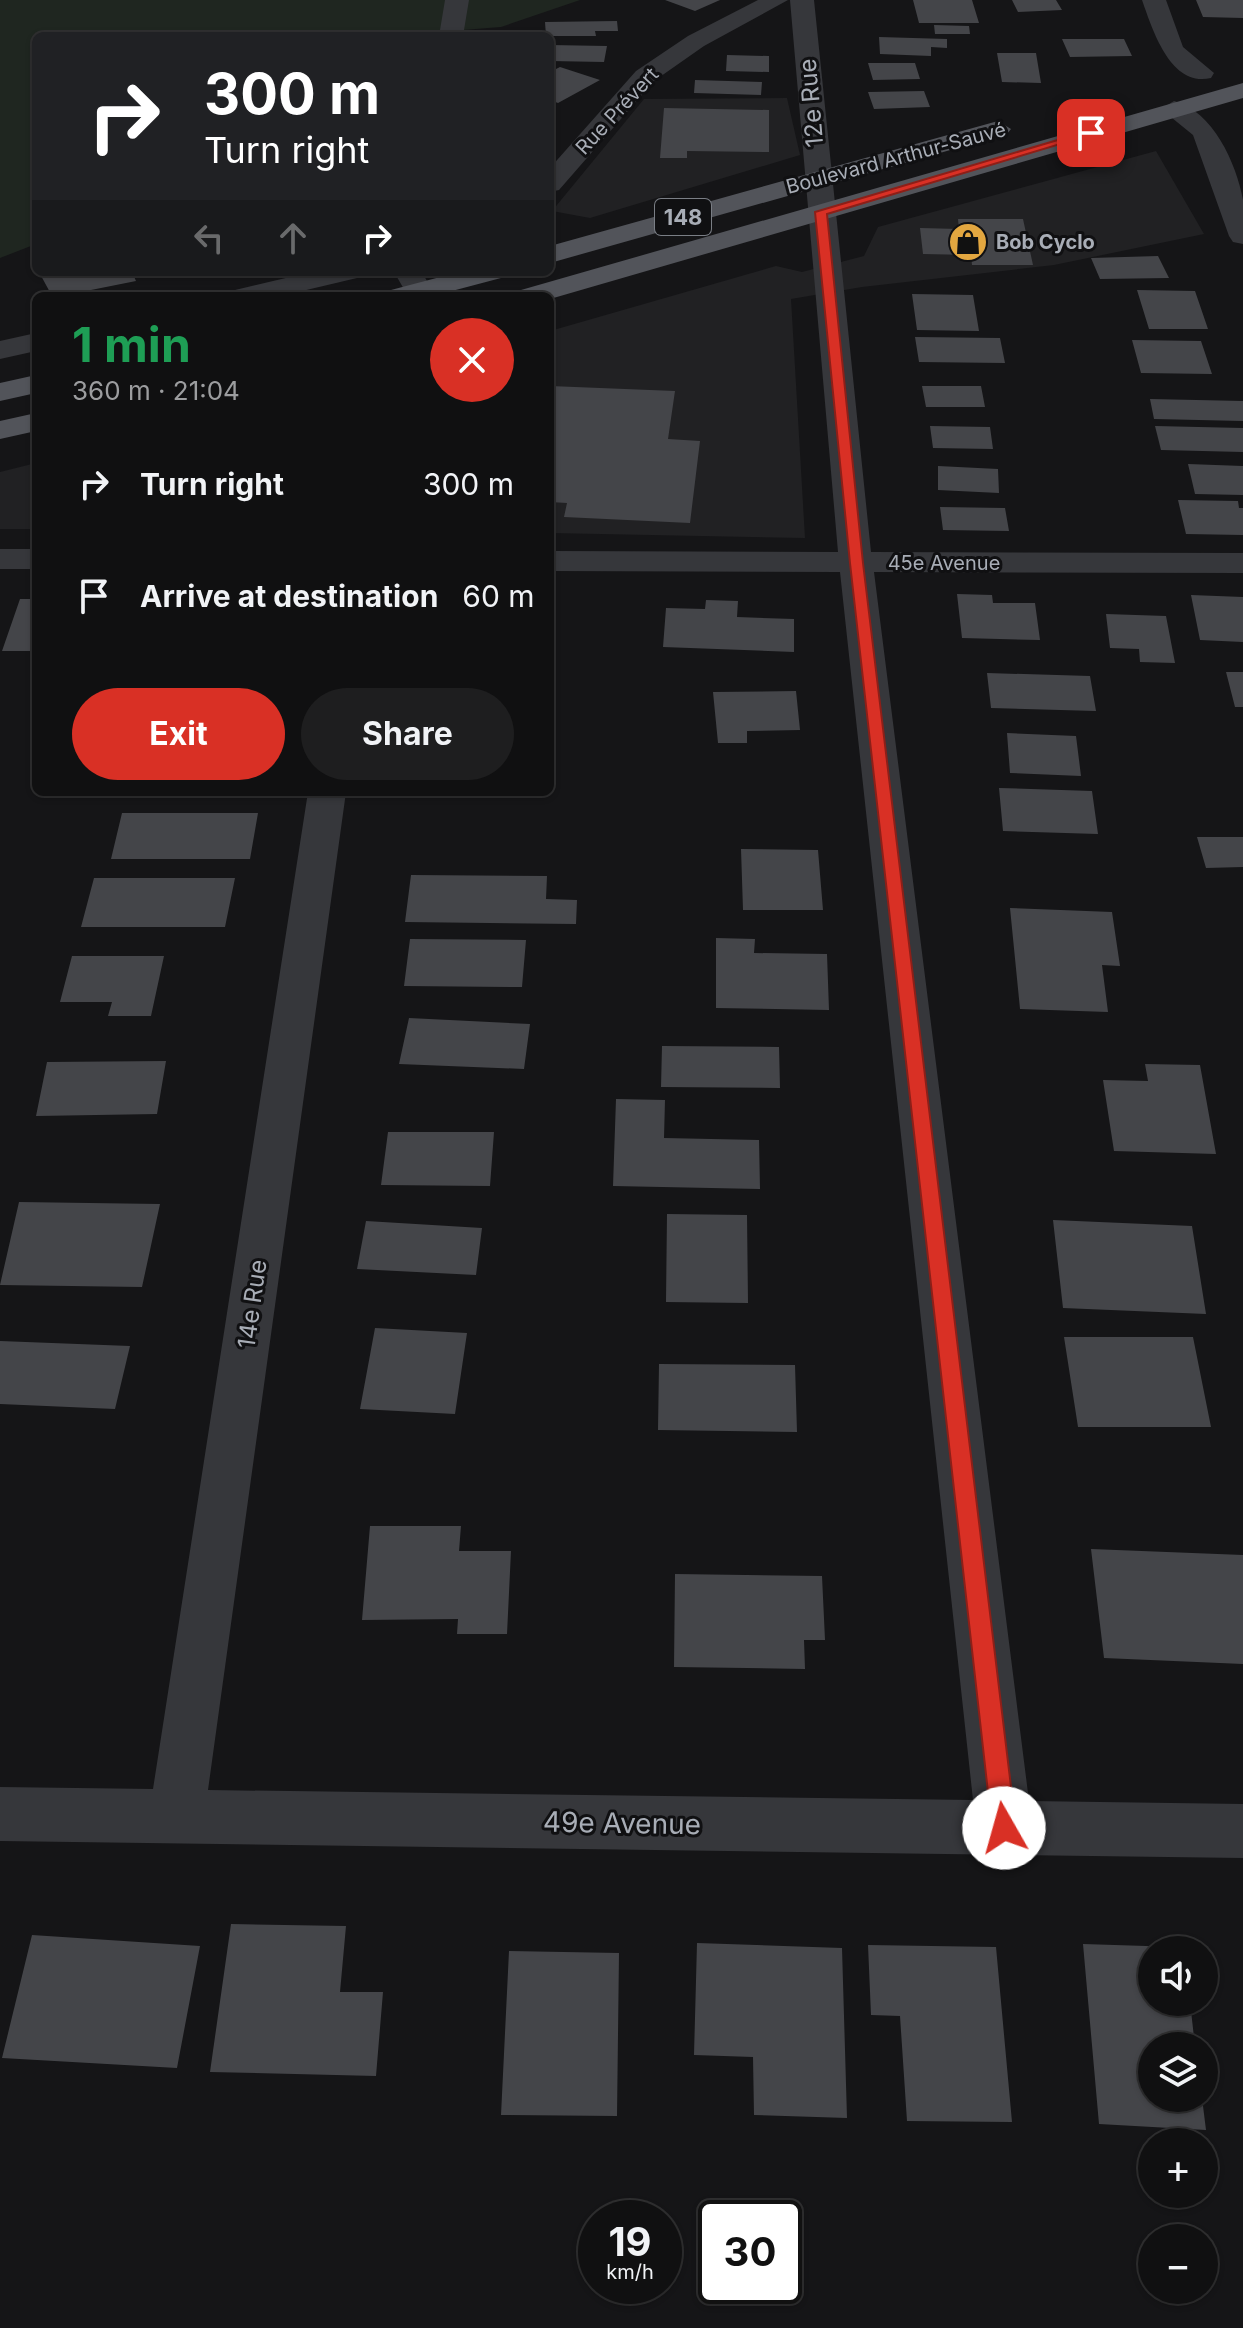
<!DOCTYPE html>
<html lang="en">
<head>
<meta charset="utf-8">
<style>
  body { margin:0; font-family:Inter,sans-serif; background:#1e1e1f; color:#f1f3f6; height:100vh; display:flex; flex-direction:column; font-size:30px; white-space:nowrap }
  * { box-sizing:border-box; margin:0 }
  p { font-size:26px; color:#9c9d9f }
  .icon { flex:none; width:44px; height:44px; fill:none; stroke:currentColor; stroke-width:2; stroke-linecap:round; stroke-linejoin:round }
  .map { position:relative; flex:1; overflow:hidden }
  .drawer { position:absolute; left:32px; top:292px; width:522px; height:504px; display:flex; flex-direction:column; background:#101011; border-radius:12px; box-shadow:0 2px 6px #0004,0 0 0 2px #303031 }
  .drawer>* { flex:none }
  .banner { position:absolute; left:32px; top:32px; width:522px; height:244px; border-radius:12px; box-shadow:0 2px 6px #0004,0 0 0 2px #303031; background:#202124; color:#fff; overflow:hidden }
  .controls { position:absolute; left:1138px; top:1936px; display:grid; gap:16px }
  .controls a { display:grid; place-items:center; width:80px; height:80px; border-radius:50%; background:#101011; box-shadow:0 2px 6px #0004,0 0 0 2px #303031; font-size:40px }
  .speed { position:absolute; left:578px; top:2200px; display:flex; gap:16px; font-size:40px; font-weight:700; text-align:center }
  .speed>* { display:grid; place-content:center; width:104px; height:104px; border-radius:50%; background:#101011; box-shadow:0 2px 6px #0004,0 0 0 2px #303031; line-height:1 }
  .speed small { font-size:20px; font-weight:400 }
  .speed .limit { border:4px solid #111; border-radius:12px; background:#fff; color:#111 }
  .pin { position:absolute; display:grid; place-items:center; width:68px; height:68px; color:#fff; margin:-34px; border-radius:16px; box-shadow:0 4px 12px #0006 }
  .me { position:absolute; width:88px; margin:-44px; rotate:353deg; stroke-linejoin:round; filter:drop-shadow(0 0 6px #0008) }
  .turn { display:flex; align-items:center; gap:28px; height:168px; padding:0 40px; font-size:36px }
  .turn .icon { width:104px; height:104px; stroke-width:2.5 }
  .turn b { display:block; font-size:56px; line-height:68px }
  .lanes { display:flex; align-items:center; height:76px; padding:0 40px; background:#0003; justify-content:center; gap:40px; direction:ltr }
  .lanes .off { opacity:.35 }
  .round { display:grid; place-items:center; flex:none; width:84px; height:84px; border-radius:42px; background:#1e1e1f }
  .head { display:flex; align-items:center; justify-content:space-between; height:136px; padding:0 40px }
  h1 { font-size:48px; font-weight:700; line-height:60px; color:#1e9e55 }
  .cta { display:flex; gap:16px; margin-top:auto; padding:16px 40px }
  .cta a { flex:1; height:92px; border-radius:48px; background:#d93025; color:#fff; font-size:32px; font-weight:700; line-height:92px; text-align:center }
  .cta a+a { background:#1e1e1f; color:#f1f3f6 }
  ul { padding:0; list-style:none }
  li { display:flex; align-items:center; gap:24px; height:112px; padding:0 40px }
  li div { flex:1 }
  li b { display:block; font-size:30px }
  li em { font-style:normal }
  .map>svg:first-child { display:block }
</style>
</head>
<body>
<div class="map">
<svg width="1243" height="2328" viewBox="0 0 1243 2328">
  <rect width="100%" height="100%" fill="#151517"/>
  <path fill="#212123" d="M787 98 800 155 590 218 552 211 644 99Z
    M1156 151 1204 234 1054 265 862 287 791 299 805 538 550 533V331L776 266 802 272 864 256 878 227Z
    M36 463V529H0V472Z"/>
  <path fill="#1f2620" d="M0 0H580L501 27 387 36H36V244L0 258Z"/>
  <path fill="#444549" d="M665 0H720L695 11Z
    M913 0H972L979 23H919Z
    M1012 0H1056L1062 10 1018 12Z
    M1196 0H1243V18L1203 17Z
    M617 21 618 31H595L596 36H546L545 22Z
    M934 25 969 26 970 34H935Z
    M879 37 947 39V48L931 47V56L880 54Z
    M1062 39H1124L1132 56 1070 57Z
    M550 45 607 46 604 62 550 61Z
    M997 53H1036L1041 83 1002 82Z
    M727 55 769 56V72L726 71Z
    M868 63H915L920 79 873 80Z
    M560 67 600 80 558 103 550 100V72Z
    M695 80 762 82 761 95 694 93Z
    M924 91 930 107 874 109 868 92Z
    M664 108 769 110V152L687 151V158H660Z
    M958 219H1023L1033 265H972L971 255 923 254 920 228 959 229Z
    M1158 256 1169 278 1100 279 1091 258Z
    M39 272H132L136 281 86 291 88 295 80 296H52Z
    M1137 290 1195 291 1208 329H1149Z
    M912 294 973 295 979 331 917 330Z
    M915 337 1000 338 1005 363 919 362Z
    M1132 340 1201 341 1212 374 1141 373Z
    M550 386 675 391 668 439 700 441 690 523 564 517 567 503 550 502Z
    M922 386H981L985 407H926Z
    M1150 399 1243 401V421L1154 419Z
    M930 426 990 427 993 449 933 448Z
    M1155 426 1243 428V452L1161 450Z
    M1188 464 1243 466V495L1195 494Z
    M938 466 998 469 999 493 938 490Z
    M1178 500 1238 501 1239 508H1243V535L1186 534Z
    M940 507 1005 508 1009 531 943 530Z
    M957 594 992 595 993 603H1035L1040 640 962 638Z
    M1191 595 1243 597V642L1200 640Z
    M20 599H36V651H2Z
    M706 600 738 601 737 617 794 619V652L663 647 666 608 705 609Z
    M1106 614 1166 616 1175 663 1140 662 1139 649 1110 648Z
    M1226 672H1243V707H1235Z
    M987 673 1090 676 1096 711 991 708Z
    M796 691 800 730 747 731V743H718L713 692Z
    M1007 733 1076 736 1081 776 1010 773Z
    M999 788 1092 791 1098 834 1003 831Z
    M122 813H258L250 859H111Z
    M1197 837H1243V867L1206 868Z
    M741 849 818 850 823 910H743Z
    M411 875 547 876 546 899 577 900 576 924 405 922Z
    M94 878H235L225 927H81Z
    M1010 908 1112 912 1120 966 1102 965 1108 1012 1020 1009Z
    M716 938 755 939 754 953 827 954 829 1010 716 1008Z
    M410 939 526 940 522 987 404 986Z
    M72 956H164L151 1016H108L112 1002H60Z
    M409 1018 530 1024 524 1069 399 1064Z
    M662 1046 779 1047 780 1088 661 1087Z
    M166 1061 157 1114 36 1116 47 1062Z
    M1145 1064 1200 1065 1216 1154 1114 1151 1103 1080 1148 1081Z
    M616 1099 665 1100 664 1138 759 1140 760 1189 613 1186Z
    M388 1132H494L490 1186 381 1185Z
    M19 1202 160 1204 142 1287 0 1285Z
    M667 1214 747 1215 748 1303 666 1302Z
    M1053 1220 1192 1226 1206 1314 1063 1308Z
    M366 1221 482 1228 476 1275 357 1269Z
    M375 1328 467 1333 455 1414 360 1409Z
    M1064 1337H1193L1211 1427H1078Z
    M0 1341 130 1346 115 1409 0 1404Z
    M659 1364 795 1365 797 1432 658 1430Z
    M370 1526H461L459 1551H511L507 1634H457L458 1619 362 1620Z
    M1091 1549 1243 1555V1664L1104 1658Z
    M675 1574 822 1576 825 1640H804L805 1669 674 1667Z
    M231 1924 346 1926 340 1992H383L376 2076 210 2072Z
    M32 1935 200 1946 177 2068 2 2058Z
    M697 1943 842 1948 847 2118 754 2115 753 2057 694 2055Z
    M1083 1944 1178 1947 1152 1950V2002H1190L1195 2046H1152V2098H1202L1206 2130 1099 2124Z
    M868 1945 996 1947 1012 2122 907 2121 900 2016 871 2015Z
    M509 1951 619 1953 617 2116 501 2115Z"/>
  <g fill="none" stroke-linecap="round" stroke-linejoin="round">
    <path fill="#36373b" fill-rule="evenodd" d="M445 0H469L463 36H439Z
      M758 0H788L704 46 654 81 559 190 550 192V168L636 71 688 36Z
      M790 0H814L871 552 1243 553V573L874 572 1029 1801 1243 1804V1858L0 1841V1787L153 1789 308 792H346L208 1790 973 1800 840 572 550 571V551L838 552Z
      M1142 0H1166L1183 47 1214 73 1211 78C1170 88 1152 28 1142 0Z
      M1174 101C1213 111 1236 163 1243 200 1243 214 1243 230 1243 244L1233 242 1229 236 1193 135 1161 109Z
      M311 272H361L357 278 281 296H231L235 290Z
      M394 272H422L433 292 430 296H408Z
      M36 333V351L0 359V341Z
      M0 549H36V569H0Z"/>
    <path fill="#52545a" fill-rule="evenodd" d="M1243 83V98L550 299V296H517L521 290Z
      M998 121 1011 129 1007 134 550 263V246Z
      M459 272H505L501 278 433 296H387L391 290Z
      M36 375V393L0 401V383Z
      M36 413V431L0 439V421Z"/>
  </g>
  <path fill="#d93025" stroke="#8d1f18" stroke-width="2" d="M1088 131 1097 133 827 214 863 563 1016 1828 1012 1836 1004 1839 996 1836 992 1828 850 563 815 212Z"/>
  <defs>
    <g id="shop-disc" transform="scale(2)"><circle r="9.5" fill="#e3a740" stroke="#101012"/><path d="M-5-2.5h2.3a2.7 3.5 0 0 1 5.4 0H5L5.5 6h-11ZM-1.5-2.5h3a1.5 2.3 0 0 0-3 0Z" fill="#111"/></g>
  </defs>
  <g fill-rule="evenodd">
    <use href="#shop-disc" x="968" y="242"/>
  </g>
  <g text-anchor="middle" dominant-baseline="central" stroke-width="6" stroke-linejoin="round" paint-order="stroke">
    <g font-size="20" fill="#a8adb6" stroke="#101012">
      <text transform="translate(617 111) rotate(-47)">Rue Prévert</text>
      <text transform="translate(896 158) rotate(-15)">Boulevard Arthur-Sauvé</text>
      <text x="944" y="563">45e Avenue</text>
    </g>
    <g font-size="20" font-weight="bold" fill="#a8adb6" stroke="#101012" text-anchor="start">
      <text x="996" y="242">Bob Cyclo</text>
    </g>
    <rect fill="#101012" stroke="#7a7e85" stroke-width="2" x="655" y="199" width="56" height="36" rx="6"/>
    <g font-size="22" font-weight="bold" fill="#a8adb6">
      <text x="683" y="217">148</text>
    </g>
    <g font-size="24" fill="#a8adb6" stroke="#101012">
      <text transform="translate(811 103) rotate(-95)">12e Rue</text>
      <text transform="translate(252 1304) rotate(-82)">14e Rue</text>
    </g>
    <g font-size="28" fill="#a8adb6" stroke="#101012">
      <text transform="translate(622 1823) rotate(1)">49e Avenue</text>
    </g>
  </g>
</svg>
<div class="controls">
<a><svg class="icon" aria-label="sound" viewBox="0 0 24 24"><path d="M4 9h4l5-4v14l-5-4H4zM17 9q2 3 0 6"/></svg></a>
<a><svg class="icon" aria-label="layers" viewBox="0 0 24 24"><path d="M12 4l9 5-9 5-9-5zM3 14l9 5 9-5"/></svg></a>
<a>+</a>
<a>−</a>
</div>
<div class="speed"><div>19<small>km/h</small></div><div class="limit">30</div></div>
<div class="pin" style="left:1091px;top:133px;background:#d93025"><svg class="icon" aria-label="arrive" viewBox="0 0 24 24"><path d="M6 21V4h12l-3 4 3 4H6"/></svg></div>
<svg class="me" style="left:1004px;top:1828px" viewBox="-20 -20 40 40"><circle r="19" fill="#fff"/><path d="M0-13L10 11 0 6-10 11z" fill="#d93025"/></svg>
<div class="banner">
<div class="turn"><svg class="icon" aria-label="right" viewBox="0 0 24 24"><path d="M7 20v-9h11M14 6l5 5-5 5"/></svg><div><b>300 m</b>Turn right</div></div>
<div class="lanes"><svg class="icon off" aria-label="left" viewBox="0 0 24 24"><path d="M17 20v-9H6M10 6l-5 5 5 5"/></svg><svg class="icon off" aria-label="ahead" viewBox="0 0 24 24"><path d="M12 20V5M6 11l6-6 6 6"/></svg><svg class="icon" aria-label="right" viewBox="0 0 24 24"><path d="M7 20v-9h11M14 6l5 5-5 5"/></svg></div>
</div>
<section class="drawer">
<div class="head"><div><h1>1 min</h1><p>360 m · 21:04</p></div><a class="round" style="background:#d93025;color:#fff"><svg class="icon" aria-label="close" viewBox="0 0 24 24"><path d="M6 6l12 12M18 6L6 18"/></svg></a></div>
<ul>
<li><svg class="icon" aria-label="right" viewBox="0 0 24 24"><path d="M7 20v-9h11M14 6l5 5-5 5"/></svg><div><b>Turn right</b></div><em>300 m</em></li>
<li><svg class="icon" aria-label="arrive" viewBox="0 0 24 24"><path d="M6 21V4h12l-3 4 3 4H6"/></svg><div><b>Arrive at destination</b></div><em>60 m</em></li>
</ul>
<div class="cta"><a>Exit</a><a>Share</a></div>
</section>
</div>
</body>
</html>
